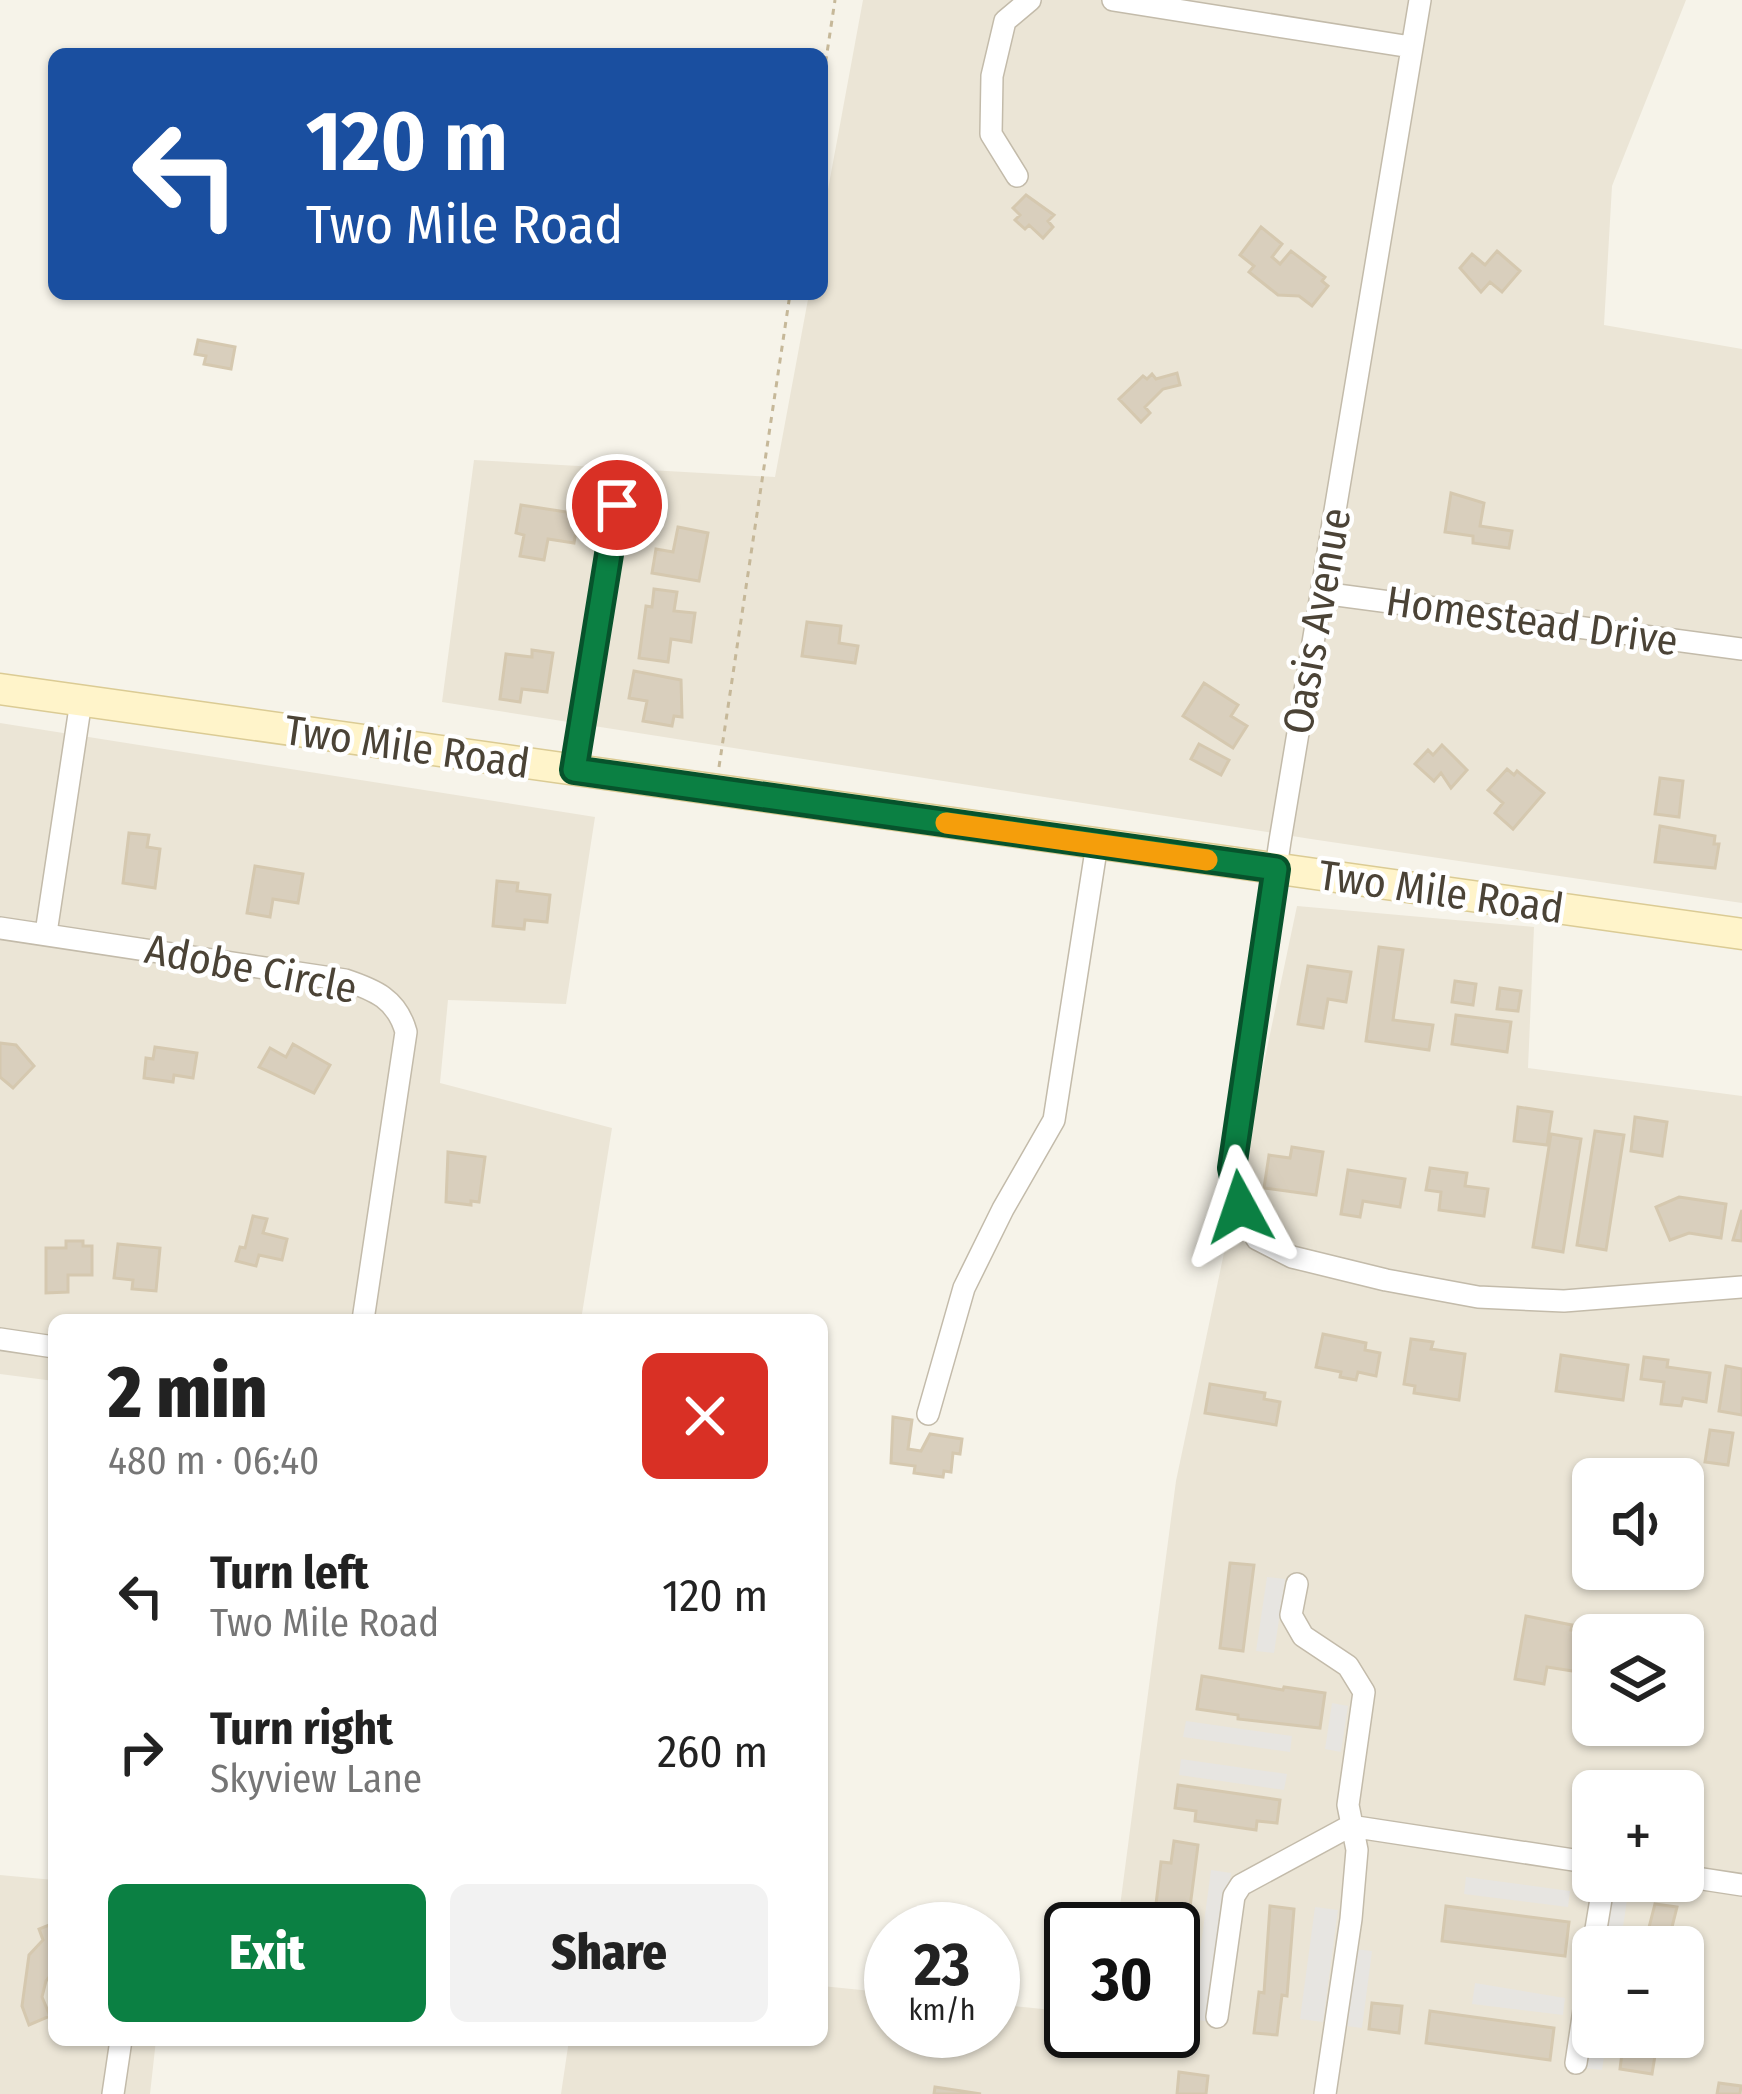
<!DOCTYPE html>
<html lang="en">
<head>
<meta charset="utf-8">
<style>
  body { margin:0; font-family:"Fira Sans Condensed",sans-serif; background:#f2f2f2; color:#222; height:100vh; display:flex; flex-direction:column; font-size:45px; white-space:nowrap }
  * { box-sizing:border-box; margin:0 }
  p { font-size:39px; color:#767676 }
  .icon { flex:none; width:66px; height:66px; fill:none; stroke:currentColor; stroke-width:2; stroke-linecap:round; stroke-linejoin:round }
  .map { position:relative; flex:1; overflow:hidden }
  .side { position:absolute; left:48px; top:1314px; width:780px; height:732px; display:flex; flex-direction:column; background:#fff; border-radius:18px; box-shadow:0 3px 9px #0004 }
  .side>* { flex:none }
  .guide { position:absolute; left:48px; top:48px; width:780px; height:252px; border-radius:18px; box-shadow:0 3px 9px #0004; background:#1a4fa0; color:#fff; overflow:hidden }
  .fabs { position:absolute; left:1572px; top:1458px; display:grid; gap:24px }
  .fabs a { display:grid; place-items:center; width:132px; height:132px; border-radius:18px; background:#fff; box-shadow:0 3px 9px #0004; font-size:60px }
  .speed { position:absolute; left:864px; top:1902px; display:flex; gap:24px; font-size:60px; font-weight:700; text-align:center }
  .speed>* { display:grid; place-content:center; width:156px; height:156px; border-radius:50%; background:#fff; box-shadow:0 3px 9px #0004; line-height:1 }
  .speed small { font-size:30px; font-weight:400 }
  .speed .limit { border:6px solid #111; border-radius:18px; background:#fff; color:#111 }
  .pin { position:absolute; display:grid; place-items:center; width:102px; height:102px; color:#fff; margin:-51px; border:6px solid #fff; border-radius:50%; box-shadow:0 3px 12px #0007 }
  .me { position:absolute; width:132px; margin:-66px; rotate:355deg; stroke-linejoin:round; filter:drop-shadow(0 0 9px #0008) }
  .turn { display:flex; align-items:center; gap:42px; height:252px; padding:0 60px; font-size:54px }
  .turn .icon { width:156px; height:156px; stroke-width:2.5 }
  .turn b { display:block; font-size:84px; line-height:102px }
  .round { display:grid; place-items:center; flex:none; width:126px; height:126px; border-radius:18px; background:#f2f2f2 }
  .summary { display:flex; align-items:center; justify-content:space-between; height:204px; padding:0 60px }
  h1 { font-size:72px; font-weight:800; line-height:90px }
  .button { display:flex; gap:24px; margin-top:auto; padding:24px 60px }
  .button a { flex:1; height:138px; border-radius:18px; background:#0b8043; color:#fff; font-size:48px; font-weight:800; line-height:138px; text-align:center }
  .button a+a { background:#f2f2f2; color:#222 }
  ul { padding:0; list-style:none }
  li { display:flex; align-items:center; gap:36px; height:156px; padding:0 60px }
  li div { flex:1 }
  li b { display:block; font-size:45px }
  li em { font-style:normal }
  .map>svg:first-child { display:block }
</style>
</head>
<body>
<div class="map">
<svg width="1742" height="2094" viewBox="0 0 1742 2094">
  <rect width="100%" height="100%" fill="#f6f3e9"/>
  <path fill="#ebe5d6" fill-rule="evenodd" d="M863 0H1686L1612 186 1604 325 1742 349V903L1311 839 442 702 474 460 775 477 809 294H822V222Z
    M0 723 595 817 566 1004 448 1000 440 1083 612 1128 581 1320H54V1381L0 1374Z
    M1297 906 1534 927 1528 1068 1742 1096V2094H561L569 2040H822V1986L891 1993V2031H993V2004L1071 2012V2031H1173V1929H1117L1176 1481ZM1593 1479H1683V1569H1593ZM1593 1635H1683V1725H1593ZM1593 1791H1683V1881H1593ZM1593 1947H1683V2037H1593Z
    M0 1875 54 1880V2040H156L150 2094H0Z"/>
  <path fill="#e7e5e1" d="M1267 1577 1285 1579 1274 1653 1256 1651Z
    M1332 1703 1348 1706 1341 1752 1325 1749Z
    M1186 1721 1292 1736 1290 1752 1183 1737Z
    M1181 1759 1287 1774 1284 1790 1179 1775Z
    M1211 1870 1231 1873 1211 2022 1191 2019Z
    M1466 1877 1570 1891 1568 1907 1464 1894Z
    M1610 1898 1627 1900 1620 1947H1603Z
    M1315 1907 1338 1910 1323 2022 1300 2019Z
    M1355 1949 1372 1951 1362 2028 1346 2026Z
    M1475 1983 1565 1998 1563 2015 1472 2004Z
    M1593 2013V2037H1607L1602 2070 1585 2068Z"/>
  <path fill="#d9cfbd" stroke="#d5c8af" stroke-width="3" d="M1026 195 1054 215 1048 221 1053 227 1043 238 1029 225 1025 229 1015 220 1020 215 1013 208Z
    M1261 227 1282 244 1272 257 1280 264 1291 251 1325 277 1322 281 1328 286 1312 306 1299 296 1278 295 1249 272 1254 266 1240 255Z
    M1497 251 1520 271 1502 292 1490 282 1481 292 1460 268 1472 254 1485 265Z
    M198 340 235 347 231 369 204 364 206 356 195 354Z
    M1177 373 1180 385 1163 389 1145 407 1150 413 1141 422 1119 399 1143 376 1147 379 1152 374 1156 379Z
    M1451 493 1484 503 1480 526 1512 531 1509 548 1473 543V536L1445 532Z
    M521 505 579 514 574 543 548 539 544 560 520 556 524 535 516 533Z
    M678 527 708 533 699 581 652 573 656 549 673 552Z
    M654 589 677 592 674 611 695 613 691 642 671 639 668 662 639 658 646 606 652 607Z
    M807 622 841 626 839 643 858 646 855 663 802 656Z
    M532 650 553 653 547 692 522 689 520 702 500 699 506 654 532 657Z
    M634 671 681 680 682 717 674 716 672 726 643 721 647 701 629 698Z
    M1204 683 1238 705 1231 716 1247 726 1233 748 1183 716Z
    M1199 744 1229 760 1221 775 1191 759Z
    M1442 745 1467 770 1451 788 1441 773 1434 781 1415 764 1428 750 1433 755Z
    M1507 769 1514 775 1517 771 1544 793 1513 829 1495 813 1503 803 1488 790Z
    M1660 778 1683 781 1679 817 1655 814Z
    M1660 826 1715 836 1714 844H1719L1715 868 1655 862Z
    M129 833 149 835 147 847 160 849 155 888 123 883Z
    M255 866 303 874 298 903 273 899 270 917 247 913Z
    M497 881 518 883 517 891 550 895 547 922 525 920 524 929 493 926Z
    M1379 947 1403 950 1393 1020 1433 1025 1429 1050 1366 1041Z
    M1308 966 1351 972 1346 1002 1328 999 1323 1028 1298 1024Z
    M1455 981 1476 984 1473 1005 1452 1002Z
    M1500 988 1521 991 1518 1011 1497 1009Z
    M1456 1015 1511 1022 1507 1052 1452 1044Z
    M0 1043 16 1045 34 1066 13 1088 0 1077Z
    M293 1044 330 1065 314 1093 259 1067 270 1048 286 1057Z
    M155 1047 197 1053 193 1078 174 1075 173 1082 144 1078 146 1058 153 1059Z
    M1518 1107 1552 1112 1547 1145 1514 1141Z
    M1635 1117 1667 1122 1662 1156 1631 1151Z
    M1595 1131 1624 1135 1606 1250 1577 1245Z
    M1551 1134 1581 1139 1563 1252 1533 1247Z
    M1292 1147 1323 1152 1316 1195 1264 1188 1269 1155 1290 1158Z
    M448 1152 485 1157 479 1202 471 1201V1205L446 1202Z
    M1430 1168 1467 1173 1465 1186 1488 1189 1484 1216 1439 1210 1441 1192 1426 1190Z
    M1348 1170 1405 1179 1400 1207 1363 1201 1360 1217 1341 1214Z
    M1679 1197 1726 1204 1721 1238 1689 1233 1670 1240 1656 1207Z
    M1742 1210V1241L1733 1240Z
    M253 1216 267 1219 263 1233 287 1239 282 1260 259 1255 256 1266 236 1261 240 1247 245 1248Z
    M66 1241H83V1246H92V1275H68V1292L46 1293V1248H66Z
    M118 1244 160 1248 156 1291 132 1289 133 1280 114 1278Z
    M1323 1334 1366 1343 1365 1350 1380 1353 1376 1376 1358 1372 1356 1380 1340 1377 1341 1372 1316 1367Z
    M1411 1339 1433 1342 1431 1349 1465 1354 1459 1400 1414 1393 1415 1386 1404 1384Z
    M1561 1355 1628 1365 1623 1400 1556 1391Z
    M1644 1357 1668 1360 1667 1367 1710 1373 1706 1402 1683 1398 1681 1406 1661 1404 1664 1382 1641 1379Z
    M1726 1366 1742 1369V1415L1719 1411Z
    M1210 1384 1265 1393 1264 1399 1280 1402 1276 1425 1205 1413Z
    M893 1417 912 1420 908 1449 921 1451 930 1434 962 1439 960 1454 953 1453 951 1472 944 1471 943 1477 914 1473 915 1466 891 1463Z
    M1710 1430 1733 1433 1728 1465 1705 1462Z
    M1230 1563 1254 1565 1243 1651 1220 1648Z
    M1526 1616 1572 1625 1571 1630 1593 1634 1596 1619 1625 1624 1623 1635H1593V1666L1581 1664 1579 1672 1547 1667 1544 1684 1515 1679Z
    M1202 1676 1283 1690 1284 1687 1325 1693 1320 1728 1238 1719V1715L1197 1709Z
    M1178 1785 1280 1800 1277 1823 1257 1821 1256 1830 1195 1821 1196 1811 1175 1808Z
    M1174 1841 1198 1845 1185 1946 1173 1944V1929H1164L1165 1922 1154 1921 1161 1862 1171 1863Z
    M1655 1904 1677 1907 1667 1947H1644Z
    M1270 1906 1294 1909 1287 1996 1282 1995 1277 2035 1254 2033 1259 1992 1264 1993Z
    M1446 1906 1569 1922 1565 1956 1442 1941Z
    M54 1923V1971L46 1981 42 1997 50 2016 29 2025 22 2006 29 1955 43 1940 39 1929Z
    M1173 1958 1184 1959 1179 2002H1175L1173 2016Z
    M1372 2003 1402 2006 1399 2033 1369 2029Z
    M1430 2011 1554 2028 1550 2060 1426 2043Z
    M1624 2037H1658L1652 2074 1620 2069Z
    M1179 2072 1208 2076 1206 2094H1177Z
    M1719 2083 1741 2086 1740 2094H1717Z
    M935 2087 981 2094H934Z"/>
  <g fill="none" stroke-linecap="round" stroke-linejoin="round">
    <g stroke="#c3bbaa" stroke-width="24">
      <path id="minor" d="M1113 0 1411 47
        M1420 0 1280 841 1232 1168 1240 1207 1257 1239 1292 1257 1386 1280 1478 1297 1564 1301 1742 1287
        M1017 176 991 134 992 76 1005 21 1030 0
        M1322 593 1742 649
        M574 770 617 505
        M0 928 345 980C375 990 397 999 406 1032L363 1320
        M46 933 81 701
        M0 1339 54 1347
        M928 1414 964 1288 1003 1209 1054 1120 1097 844
        M1297 1584 1291 1615 1303 1636 1348 1666 1364 1692 1348 1805 1357 1850 1351 1919 1325 2094
        M1683 1876 1742 1885
        M1593 1947 1604 1881
        M1217 2017 1234 1896 1241 1885 1350 1826 1593 1863
        M1576 2063 1593 1950
        M113 2094 121 2040"/>
    </g>
    <g stroke="#dbcb94" stroke-width="33">
      <path id="secondary" d="M0 689 1742 934"/>
    </g>
    <path stroke="#c6b899" stroke-width="3" stroke-dasharray="6 6" stroke-linecap="butt" d="M822 86 835 0
      M719 767 790 294"/>
    <use href="#minor" stroke="#fff" stroke-width="21"/>
    <use href="#secondary" stroke="#fff4ca" stroke-width="30"/>
  </g>
  <g fill="none" stroke-linecap="round" stroke-linejoin="round">
    <g stroke="#07532c" stroke-width="30">
      <path id="route" d="M617 505 574 770 1276 869 1232 1168 1240 1207"/>
    </g>
    <use href="#route" stroke="#0b8043" stroke-width="21"/>
    <path stroke="#f59e0b" stroke-width="21" d="M946 823 1207 860"/>
  </g>
  <g text-anchor="middle" dominant-baseline="central" stroke-width="9" stroke-linejoin="round" paint-order="stroke">
    <g font-size="42" fill="#4b4336" stroke="#fff">
      <text transform="translate(1317 621) rotate(-80)">Oasis Avenue</text>
      <text transform="translate(1532 621) rotate(8)">Homestead Drive</text>
      <text transform="translate(407 747) rotate(8)">Two Mile Road</text>
      <text transform="translate(1441 892) rotate(8)">Two Mile Road</text>
      <text transform="translate(251 969) rotate(11)">Adobe Circle</text>
    </g>
  </g>
</svg>
<div class="fabs">
<a><svg class="icon" aria-label="sound" viewBox="0 0 24 24"><path d="M4 9h4l5-4v14l-5-4H4zM17 9q2 3 0 6"/></svg></a>
<a><svg class="icon" aria-label="layers" viewBox="0 0 24 24"><path d="M12 4l9 5-9 5-9-5zM3 14l9 5 9-5"/></svg></a>
<a>+</a>
<a>−</a>
</div>
<div class="speed"><div>23<small>km/h</small></div><div class="limit">30</div></div>
<div class="pin" style="left:617px;top:505px;background:#d93025"><svg class="icon" aria-label="arrive" viewBox="0 0 24 24"><path d="M6 21V4h12l-3 4 3 4H6"/></svg></div>
<svg class="me" style="left:1240px;top:1207px" viewBox="-20 -20 40 40"><path d="M0-17L14 15 0 8-14 15z" fill="#0b8043" stroke="#fff" stroke-width="4"/></svg>
<div class="guide">
<div class="turn"><svg class="icon" aria-label="left" viewBox="0 0 24 24"><path d="M17 20v-9H6M10 6l-5 5 5 5"/></svg><div><b>120 m</b>Two Mile Road</div></div>
</div>
<section class="side">
<div class="summary"><div><h1>2 min</h1><p>480 m · 06:40</p></div><a class="round" style="background:#d93025;color:#fff"><svg class="icon" aria-label="close" viewBox="0 0 24 24"><path d="M6 6l12 12M18 6L6 18"/></svg></a></div>
<ul>
<li><svg class="icon" aria-label="left" viewBox="0 0 24 24"><path d="M17 20v-9H6M10 6l-5 5 5 5"/></svg><div><b>Turn left</b><p>Two Mile Road</p></div><em>120 m</em></li>
<li><svg class="icon" aria-label="right" viewBox="0 0 24 24"><path d="M7 20v-9h11M14 6l5 5-5 5"/></svg><div><b>Turn right</b><p>Skyview Lane</p></div><em>260 m</em></li>
</ul>
<div class="button"><a>Exit</a><a>Share</a></div>
</section>
</div>
</body>
</html>
